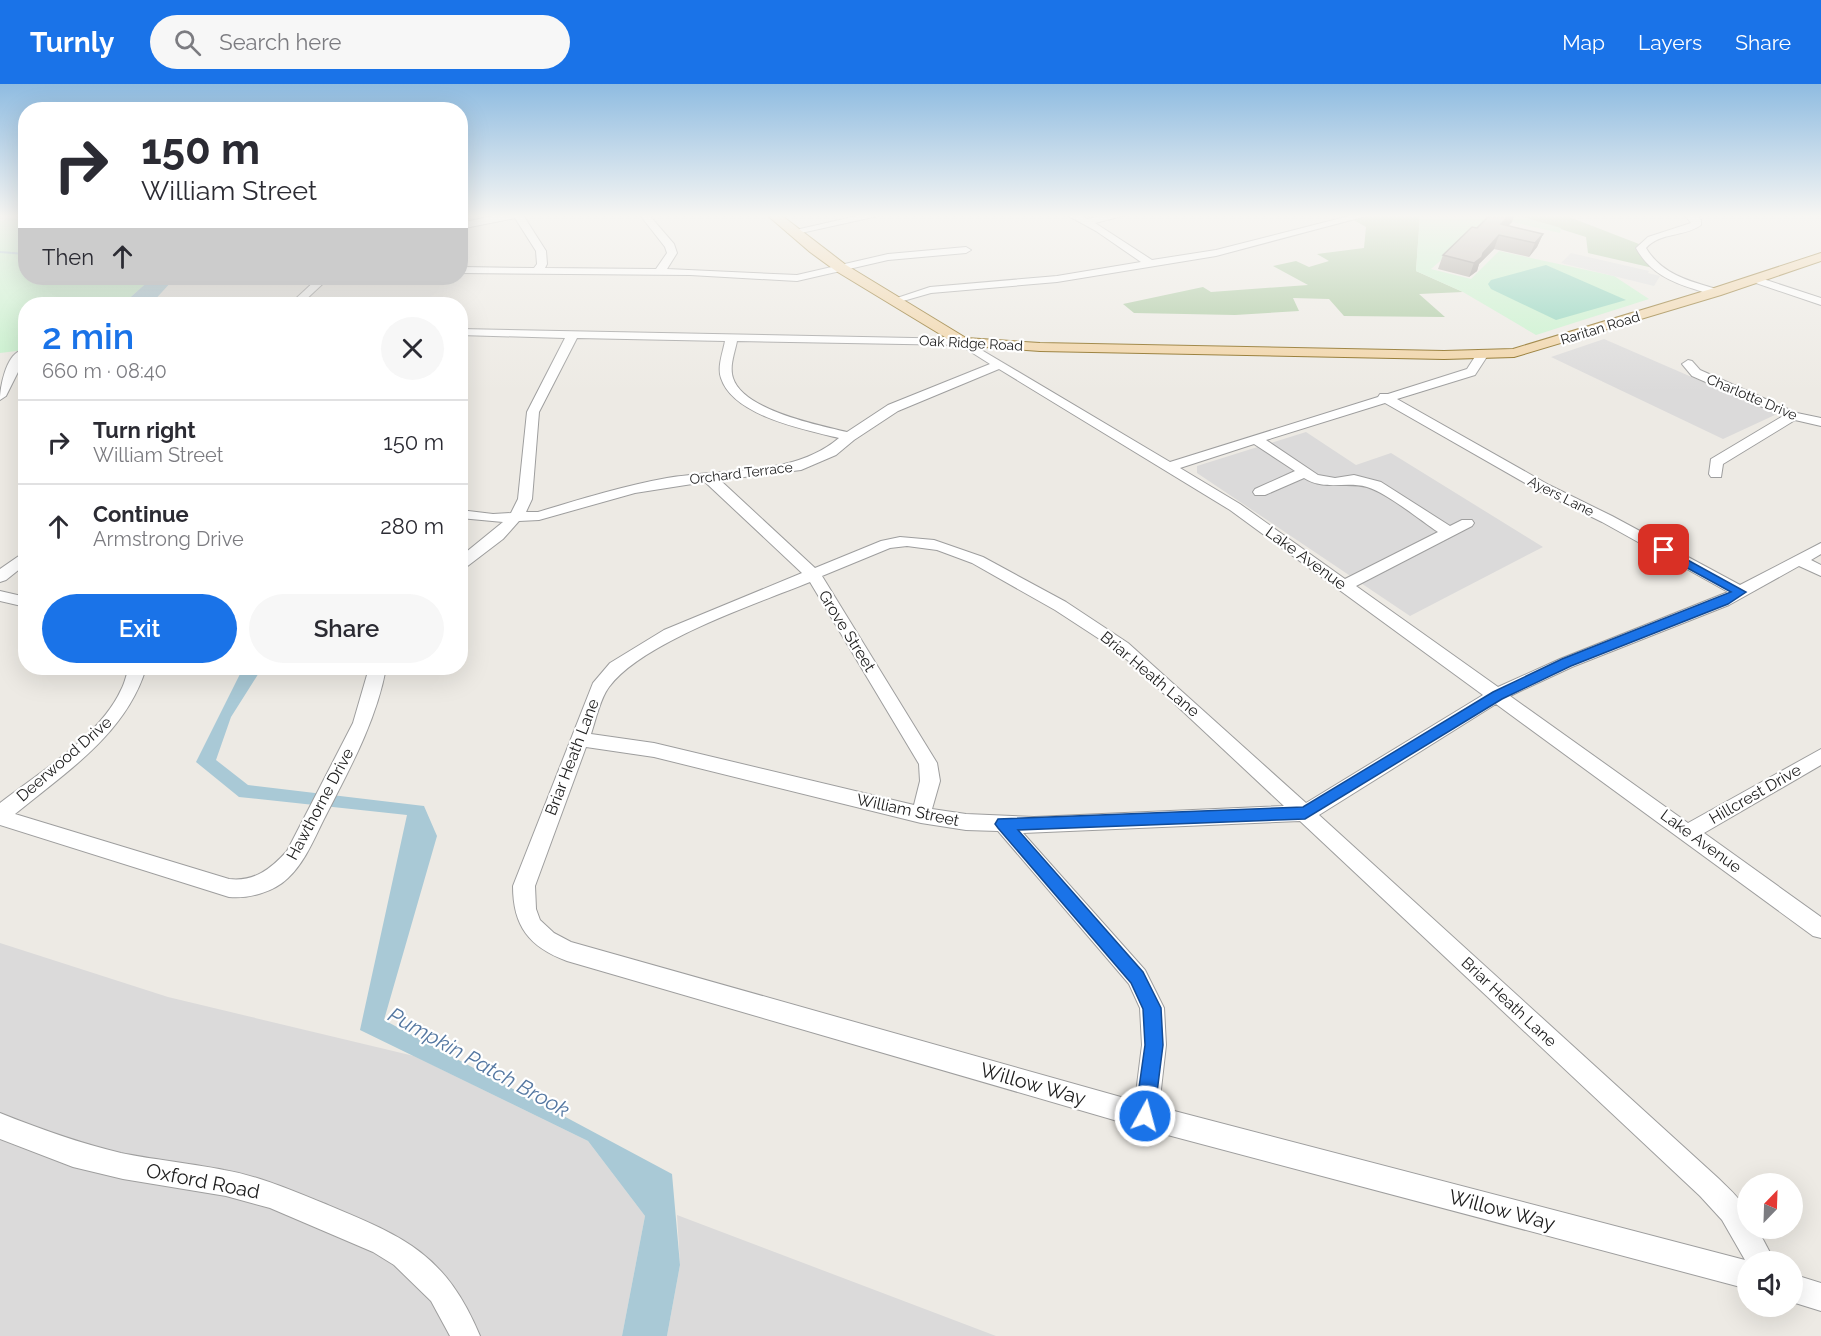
<!DOCTYPE html>
<html lang="en">
<head>
<meta charset="utf-8">
<style>
  body { margin:0; font-family:Raleway,sans-serif; background:#f7f7f7; color:#2b2b33; height:100vh; display:flex; flex-direction:column; font-size:22px; white-space:nowrap }
  * { box-sizing:border-box; margin:0 }
  p { font-size:20px; color:#7c7c81 }
  .icon { flex:none; width:33px; height:33px; fill:none; stroke:currentColor; stroke-width:2; stroke-linecap:round; stroke-linejoin:round }
  .map { position:relative; flex:1; overflow:hidden }
  .drawer { position:absolute; left:18px; top:213px; width:450px; height:378px; display:flex; flex-direction:column; background:#fff; border-radius:24px; box-shadow:0 6px 24px #0002 }
  .drawer>* { flex:none }
  .guide { position:absolute; left:18px; top:18px; width:450px; height:183px; border-radius:24px; box-shadow:0 6px 24px #0002; background:#fff; color:#2b2b33; overflow:hidden }
  .needle { width:39px; rotate:23deg }
  .tools { position:absolute; left:1737px; top:1089px; display:grid; gap:12px }
  .tools a { display:grid; place-items:center; width:66px; height:66px; border-radius:50%; background:#fff; box-shadow:0 6px 24px #0002; font-size:30px }
  .pin { position:absolute; display:grid; place-items:center; width:51px; height:51px; color:#fff; margin:-26px; border-radius:12px; box-shadow:0 3px 9px #0006 }
  .me { position:absolute; width:66px; margin:-33px; rotate:7deg; stroke-linejoin:round; filter:drop-shadow(0 0 4px #0008) }
  .turn { display:flex; align-items:center; gap:21px; height:126px; padding:0 24px; font-size:27px }
  .turn .icon { width:78px; height:78px; stroke-width:2.5 }
  .turn b { display:block; font-size:42px; line-height:51px }
  .then { display:flex; align-items:center; height:57px; padding:0 24px; background:#0003; gap:12px; font-size:22px }
  .round { display:grid; place-items:center; flex:none; width:63px; height:63px; border-radius:32px; background:#f7f7f7 }
  .overview { display:flex; align-items:center; justify-content:space-between; height:102px; padding:0 24px }
  h1 { font-size:36px; font-weight:600; line-height:45px; color:#1a73e8 }
  .button { display:flex; gap:12px; margin-top:auto; padding:12px 24px }
  .button a { flex:1; height:69px; border-radius:36px; background:#1a73e8; color:#fff; font-size:24px; font-weight:600; line-height:69px; text-align:center }
  .button a+a { background:#f7f7f7; color:#2b2b33 }
  ul { padding:0; list-style:none }
  li { display:flex; align-items:center; gap:18px; height:84px; padding:0 24px; border-top:2px solid #e1e1e2 }
  li div { flex:1 }
  li b { display:block; font-size:22px }
  li em { font-style:normal }
  header { display:flex; align-items:center; gap:36px; box-sizing:border-box; height:84px; padding:0 30px; background:#1a73e8; color:#fff }
  header strong { font-size:28px }
  nav { display:flex; gap:33px; margin-inline-start:auto; font-size:21px }
  .search { width:420px; height:54px; background:#f7f7f7; display:flex; align-items:center; gap:15px; box-sizing:border-box; padding:0 21px; border-radius:33px; color:#7c7c81; font-size:22px }
  .map>svg:first-child { display:block }
</style>
</head>
<body>
<header>
<strong>Turnly</strong>
<div class="search"><svg class="icon" aria-label="search" viewBox="0 0 24 24"><circle cx="10" cy="10" r="6"/><path d="M15 15l6 6"/></svg>Search here</div>
<nav><a>Map</a><a>Layers</a><a>Share</a></nav>
</header>
<div class="map">
<svg width="1821" height="1252" viewBox="0 0 1821 1252">
  <rect width="100%" height="100%" fill="#edeae4"/>
  <path fill="#dbdada" d="M1604 255 1777 330 1723 355 1551 273Z
    M1306 348 1356 381 1391 369 1543 463 1410 532 1197 389V382Z
    M0 859 168 913 414 972 588 1057 645 1132 622 1252H0Z
    M677 1131 996 1252H667L680 1181Z"/>
  <path fill="#a7c79d" d="M1367 131H1420L1416 187 1463 208 1419 210 1445 233 1344 232 1329 215 1293 214 1299 227 1235 231 1134 229 1123 220 1203 203 1211 208 1308 201 1273 182 1296 177 1309 183 1329 177 1317 170 1364 164 1366 143 1352 135Z
    M1516 131H1564L1639 160 1662 186 1588 169 1586 153Z"/>
  <path fill="#c5f2cb" d="M25 131 26 194H152L123 220H26L25 266 0 269V137Z
    M1420 131H1516L1561 144 1560 149 1491 133 1431 185 1471 195 1499 167 1614 192 1649 215 1536 251 1463 208 1416 187Z"/>
  <path fill="#8ad3ba" d="M1546 181 1626 216 1556 236 1491 205 1488 200 1491 196Z"/>
  <path fill="#ddd" d="M1571 169 1649 187 1648 189 1660 192 1654 202 1561 179Z"/>
  <path fill="#a9c9d6" d="M152 194H171L173 196 151 220H123Z
    M243 584H262L231 633 216 676 248 701 424 722 437 752 384 936 672 1090 680 1181 667 1252H622L645 1132 588 1057 360 946 407 731 239 713 196 678Z"/>
  <g fill="none" stroke-linecap="round" stroke-linejoin="round">
    <path stroke="#a9c9d6" stroke-width="2" d="M0 168 26 170"/>
    <g stroke="#9e9e9e" stroke-width="2">
      <path id="minor" d="M498 131H523L546 167 547 180 545 184 656 185 667 169 665 163 640 131H649L674 160 677 169 667 185 797 191 888 170 966 163 971 166 966 169 888 176 797 197 690 191 460 189V183L534 184 537 180 536 167 515 134 460 145V139Z
        M861 131H882L792 151 787 148Z
        M1067 131H1079L1087 135 1106 131H1126L1095 139 1152 176 1216 166 1353 131H1370L1216 172 1057 198 931 209 896 219 891 216 930 203 1057 192 1141 178 1096 147Z
        M1685 131H1696L1701 136V141C1685 153 1660 148 1646 164 1662 191 1692 198 1720 206V210C1712 212 1704 208 1697 206 1671 198 1650 189 1636 164L1648 153 1691 139Z
        M1754 192 1821 214V221L1750 197V193Z
        M318 194H329L301 220H290Z
        M460 245 963 255 1170 378 1378 313 1380 310H1388L1467 285 1478 268 1482 267 1488 271 1475 291 1397 315 1549 401 1612 432 1740 501 1821 459V470L1811 476 1821 481V492L1799 482 1729 521 1572 583 1510 612 1688 739 1821 665V681L1704 749 1821 833V854L1813 852 1496 620 1319 731 1718 1094C1735 1111 1748 1119 1748 1144H1757L1775 1178H1748V1205L1145 1045 567 877C529 863 513 842 513 802L593 599 610 579 664 546 802 489 705 398 635 409 539 436 519 437 503 455 465 484 460 486V473L503 438 460 434V426L493 430 511 429 518 415 527 328 565 254 460 251ZM577 254 725 257C723 268 717 283 721 294 733 332 806 346 839 354 793 393 724 384 667 394 623 402 581 415 538 428H526L532 415 539 328ZM737 257 960 261 990 280 888 321 847 348C818 341 743 326 733 294 729 282 735 268 737 257ZM999 285 1230 426 1483 611 1306 719 1128 559 1066 518 983 473 934 456 900 453 881 457 815 484 720 396 801 386 836 371 854 356 898 327ZM1385 319 1539 407 1602 438 1728 508 1560 575 1498 603 1356 502 1472 442 1474 439 1472 436H1462L1450 442 1381 398 1354 391 1335 394 1318 391 1266 356ZM1254 360 1295 387 1255 405 1253 408 1255 411H1265L1304 394C1324 407 1346 397 1367 403 1387 409 1420 436 1438 448L1345 495 1240 420 1180 384ZM907 462 937 466 972 479 1055 526 1101 556 1130 578 1284 722 1034 733 966 730 932 725 940 697 937 679 822 492 890 464ZM810 498 919 680 920 697 914 721 654 659 591 650C596 635 600 615 609 603 642 558 756 520 810 498ZM586 663 654 673 921 739 966 746 998 747 1129 900 1140 924 1142 961 1135 1017 571 858 554 849 540 836 536 825 535 802ZM1300 737 1700 1112 1722 1136 1745 1176 1159 1023 1166 961 1164 924 1145 886 1023 749Z
        M20 267 24 268 26 272 6 312 0 316C0 303 6 272 20 267Z
        M1688 276 1692 277 1700 286 1797 329 1821 334V342L1795 336 1723 380 1721 393H1711L1709 390 1711 375 1783 332 1692 292 1682 280Z
        M26 467V480L6 496 0 498V485Z
        M0 507 26 513V523L0 517Z
        M129 584H146C126 650 66 688 15 730L229 795C254 798 271 785 287 767L353 639 369 584H386C376 638 349 686 324 735 314 755 305 778 288 794 274 808 248 815 229 813L0 741V719C40 688 100 652 121 606 125 599 126 591 129 584Z
        M0 1029C40 1045 79 1059 121 1069 155 1076 190 1079 224 1086 259 1092 291 1106 323 1119 402 1152 445 1168 480 1252H450L431 1217 394 1181 373 1168 270 1124 226 1112 123 1095 73 1083 0 1055Z
        M1792 1190 1821 1199V1227L1792 1218Z"/>
    </g>
    <g stroke="#846411" stroke-width="2">
      <path id="major" d="M767 131H781L846 181 966 254 1040 259 1444 267 1513 265 1711 205 1821 169V177L1721 211 1514 273 1444 275 1040 267 958 261 836 187 810 168Z"/>
    </g>
    <use href="#minor" fill="#fff" fill-rule="evenodd"/>
    <use href="#major" fill="#f1d3a4" fill-rule="evenodd"/>
  </g>
  <path fill="#a39d98" d="M1490 131H1514L1512 138 1508 142 1543 150 1537 163 1529 173 1494 165 1479 180 1477 187 1469 193 1438 185 1443 171 1477 144Z"/>
  <path fill="#847f7c" d="M1510 131H1514L1512 138 1496 154 1501 140Z
    M1543 150 1537 163 1529 173 1535 159Z
    M1499 151 1494 165 1479 180 1477 187 1469 193 1474 179Z"/>
  <path fill="#bdb6b1" stroke="#847f7c" stroke-width="1.5" d="M1490 131H1510L1501 140 1543 150 1535 159 1499 151 1483 169 1482 173 1474 179 1443 171 1472 143 1477 144Z"/>
  <linearGradient id="sky" x2="0" y2="1"><stop stop-color="#8fbce1"/><stop offset="0.43" stop-color="#f7f6f3"/><stop offset="1" stop-color="#f7f6f3" stop-opacity="0"/></linearGradient>
  <rect width="1821" height="307" fill="url(#sky)"/>
  <path fill="#1a73e8" stroke="#114b97" stroke-width="1.5" d="M1664 463 1746 508 1728 520 1571 582 1502 615 1305 735 1018 746 1143 888 1161 924 1163 961 1154 1032 1152 1039 1145 1041 1138 1039 1135 1032 1145 961 1143 925 1131 899 998 744 995 740 998 735 1303 723 1493 608 1562 575 1731 508 1660 469V464Z"/>
  <g text-anchor="middle" dominant-baseline="central" stroke-width="4.5" stroke-linejoin="round" paint-order="stroke">
    <g font-size="14" fill="#1d1d1d" stroke="#fff">
      <text transform="translate(1600 244) rotate(-17)">Raritan Road</text>
      <text transform="translate(971 259) rotate(3)">Oak Ridge Road</text>
      <text transform="translate(1752 313) rotate(23)">Charlotte Drive</text>
      <text transform="translate(741 389) rotate(-7)">Orchard Terrace</text>
      <text transform="translate(1561 412) rotate(27)">Ayers Lane</text>
    </g>
    <g font-size="16" fill="#1d1d1d" stroke="#fff">
      <text transform="translate(1306 474) rotate(36)">Lake Avenue</text>
      <text transform="translate(847 547) rotate(58)">Grove Street</text>
      <text transform="translate(1150 590) rotate(40)">Briar Heath Lane</text>
      <text transform="translate(572 673) rotate(-69)">Briar Heath Lane</text>
      <text transform="translate(64 675) rotate(-41)">Deerwood Drive</text>
      <text transform="translate(1755 710) rotate(-30)">Hillcrest Drive</text>
      <text transform="translate(320 720) rotate(-62)">Hawthorne Drive</text>
      <text transform="translate(908 726) rotate(12)">William Street</text>
      <text transform="translate(1701 757) rotate(36)">Lake Avenue</text>
      <text transform="translate(1509 918) rotate(43)">Briar Heath Lane</text>
    </g>
    <g font-size="20" fill="#1d1d1d" stroke="#fff">
      <text transform="translate(1033 1000) rotate(16)">Willow Way</text>
      <text transform="translate(203 1097) rotate(11)">Oxford Road</text>
      <text transform="translate(1502 1126) rotate(15)">Willow Way</text>
    </g>
    <g font-size="21" font-style="italic" fill="#5477a1" stroke="#fff">
      <text transform="translate(479 978) rotate(29)">Pumpkin Patch Brook</text>
    </g>
  </g>
</svg>
<div class="tools">
<a><svg class="needle" viewBox="-14 -14 28 28"><path d="M0-13l5 13h-10z" fill="#e53935"/><path d="M0 13l5-13h-10z" fill="#7c7c81"/></svg></a>
<a><svg class="icon" aria-label="sound" viewBox="0 0 24 24"><path d="M4 9h4l5-4v14l-5-4H4zM17 9q2 3 0 6"/></svg></a>
</div>
<div class="pin" style="left:1664px;top:466px;background:#d93025"><svg class="icon" aria-label="arrive" viewBox="0 0 24 24"><path d="M6 21V4h12l-3 4 3 4H6"/></svg></div>
<svg class="me" style="left:1145px;top:1032px" viewBox="-20 -20 40 40"><circle r="17" fill="#1a73e8" stroke="#fff" stroke-width="3"/><path d="M0-11L8 9 0 5-8 9z" fill="#fff"/></svg>
<div class="guide">
<div class="turn"><svg class="icon" aria-label="right" viewBox="0 0 24 24"><path d="M7 20v-9h11M14 6l5 5-5 5"/></svg><div><b>150 m</b>William Street</div></div>
<div class="then">Then<svg class="icon" aria-label="ahead" viewBox="0 0 24 24"><path d="M12 20V5M6 11l6-6 6 6"/></svg></div>
</div>
<section class="drawer">
<div class="overview"><div><h1>2 min</h1><p>660 m · 08:40</p></div><a class="round"><svg class="icon" aria-label="close" viewBox="0 0 24 24"><path d="M6 6l12 12M18 6L6 18"/></svg></a></div>
<ul>
<li><svg class="icon" aria-label="right" viewBox="0 0 24 24"><path d="M7 20v-9h11M14 6l5 5-5 5"/></svg><div><b>Turn right</b><p>William Street</p></div><em>150 m</em></li>
<li><svg class="icon" aria-label="ahead" viewBox="0 0 24 24"><path d="M12 20V5M6 11l6-6 6 6"/></svg><div><b>Continue</b><p>Armstrong Drive</p></div><em>280 m</em></li>
</ul>
<div class="button"><a>Exit</a><a>Share</a></div>
</section>
</div>
</body>
</html>
